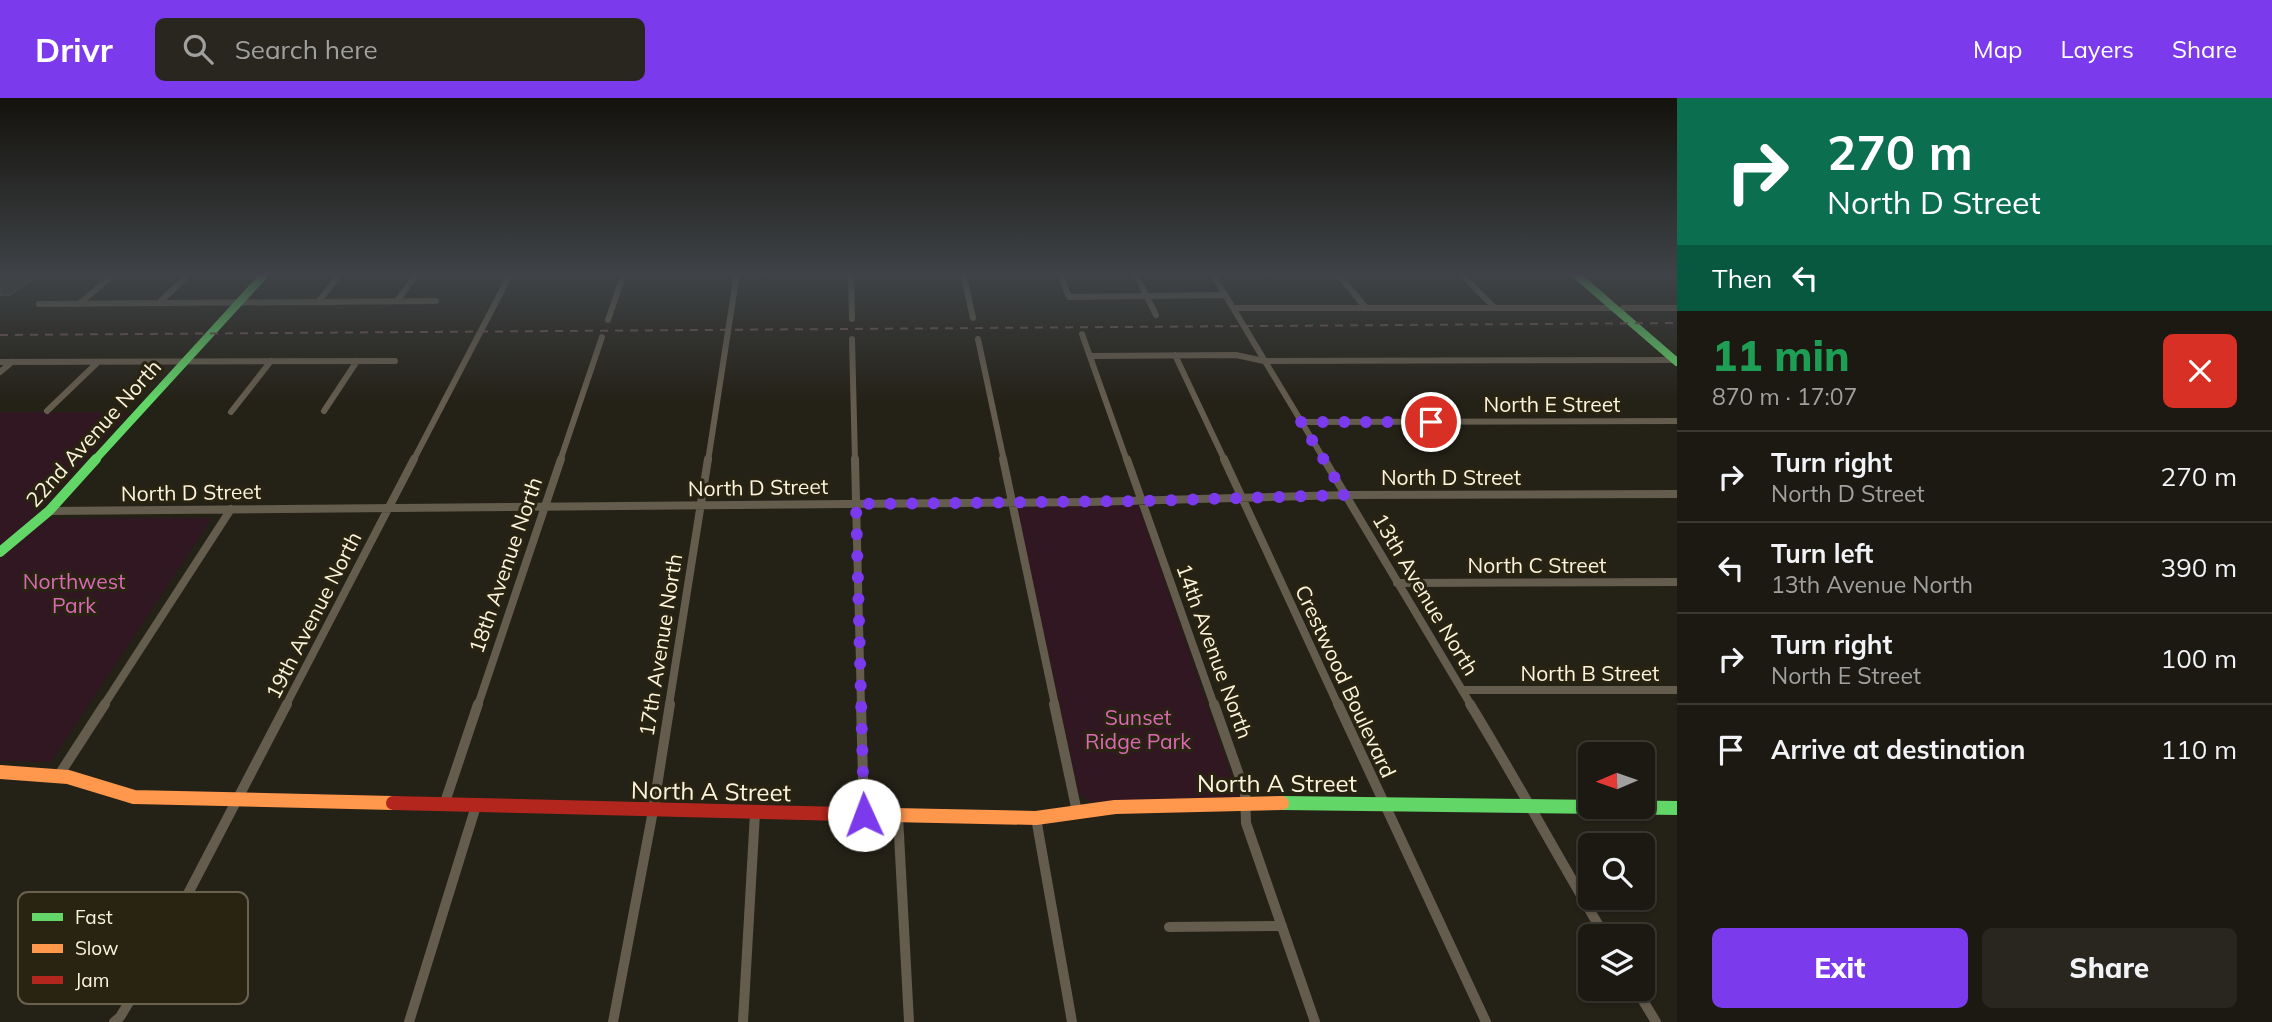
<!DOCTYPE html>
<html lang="en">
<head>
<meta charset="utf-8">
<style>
  body { margin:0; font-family:Mulish,sans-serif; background:#28261f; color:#f1f3f6; height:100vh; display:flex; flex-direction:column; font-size:26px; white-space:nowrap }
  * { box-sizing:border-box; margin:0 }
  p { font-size:23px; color:#a0a09f }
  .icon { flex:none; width:38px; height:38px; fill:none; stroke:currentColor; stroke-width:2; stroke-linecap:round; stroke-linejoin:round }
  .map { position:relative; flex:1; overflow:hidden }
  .side { display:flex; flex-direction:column; background:#1b1911; width:595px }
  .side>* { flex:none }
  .hud { background:#0b6e4f; color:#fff; overflow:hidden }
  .needle { width:46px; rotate:268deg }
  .buttons { position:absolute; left:1578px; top:644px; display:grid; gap:14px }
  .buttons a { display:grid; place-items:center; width:77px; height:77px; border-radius:10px; background:#1b1911; box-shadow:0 2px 5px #0004,0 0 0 2px #393831; font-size:35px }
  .pin { position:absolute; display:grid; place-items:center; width:60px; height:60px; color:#fff; margin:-30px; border:4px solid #fff; border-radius:50%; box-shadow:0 2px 7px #0007 }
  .me { position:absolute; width:77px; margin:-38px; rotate:358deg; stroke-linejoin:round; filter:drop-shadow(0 0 5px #0008) }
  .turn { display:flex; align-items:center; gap:24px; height:147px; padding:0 35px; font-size:32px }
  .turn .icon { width:91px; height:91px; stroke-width:2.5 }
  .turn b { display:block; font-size:49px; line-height:60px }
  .then { display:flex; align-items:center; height:66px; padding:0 35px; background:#0003; gap:14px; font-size:26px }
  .round { display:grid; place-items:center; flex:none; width:74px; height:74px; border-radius:10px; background:#28261f }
  .headline { display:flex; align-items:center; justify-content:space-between; height:119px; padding:0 35px }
  h1 { font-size:42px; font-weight:800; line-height:52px; color:#1e9e55 }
  .button { display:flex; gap:14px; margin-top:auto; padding:14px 35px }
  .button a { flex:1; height:80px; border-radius:10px; background:#7c3aed; color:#fff; font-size:28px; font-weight:800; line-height:80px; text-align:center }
  .button a+a { background:#28261f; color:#f1f3f6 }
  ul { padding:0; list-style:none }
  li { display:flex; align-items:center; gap:21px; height:91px; padding:0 35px; border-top:2px solid #393831 }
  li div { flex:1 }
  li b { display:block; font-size:26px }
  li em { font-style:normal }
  header { display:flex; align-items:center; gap:42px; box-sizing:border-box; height:98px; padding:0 35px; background:#7c3aed; color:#fff }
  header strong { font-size:33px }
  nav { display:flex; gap:38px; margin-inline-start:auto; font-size:24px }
  .search { width:490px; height:63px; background:#28261f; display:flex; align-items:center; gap:18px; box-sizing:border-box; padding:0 24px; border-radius:10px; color:#a0a09f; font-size:26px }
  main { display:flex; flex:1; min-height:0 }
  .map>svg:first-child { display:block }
</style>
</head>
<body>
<header>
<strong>Drivr</strong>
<div class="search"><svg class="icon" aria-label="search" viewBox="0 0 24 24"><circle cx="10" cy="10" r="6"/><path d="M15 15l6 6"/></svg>Search here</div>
<nav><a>Map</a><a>Layers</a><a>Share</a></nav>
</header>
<main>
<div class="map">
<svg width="1677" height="924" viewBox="0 0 1677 924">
  <rect width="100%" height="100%" fill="#242117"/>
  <path fill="#311721" d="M0 314H129L32 420H212L51 664 0 663Z
    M1138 406 1239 700 1091 704 1079 696 1017 409Z"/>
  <path fill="#3b382c" stroke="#4d493a" stroke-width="2" d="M0 175H41L10 197H0Z"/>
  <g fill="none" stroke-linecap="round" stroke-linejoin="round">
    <path stroke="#645c4d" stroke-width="6" d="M851 175 852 221
      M963 175 973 220
      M1060 175 1069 199 1225 197
      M1135 175 1156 217
      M1212 175 1325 363
      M1337 175 1366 210
      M1460 175 1495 210
      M397 203 417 175
      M318 204 341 175
      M159 205 190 175
      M39 206 436 203
      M79 206 115 175
      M1233 210H1613
      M1623 210H1677
      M608 222 624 175
      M1082 236 1127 363
      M852 241 855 363
      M978 241 1004 363
      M1175 257 1225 363
      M1090 258 1236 257 1264 263 1677 262
      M0 264 395 263
      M0 274 12 264
      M47 313 98 264
      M324 313 357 263
      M231 314 271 263
      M1301 324 1677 323
      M413 363 511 175
      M560 363 602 239
      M708 363 737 175"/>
    <path stroke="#645c4d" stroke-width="8" d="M855 361 861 607
      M1003 361 1055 607
      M1127 361 1214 607
      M1224 361 1338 607
      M1324 361 1471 607
      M49 413 1089 404 1345 397 1677 396
      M1397 485 1677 484
      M1462 592H1677
      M104 607 231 411
      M286 607 414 361
      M478 607 561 361
      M669 607 708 361"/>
    <path stroke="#645c4d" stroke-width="10" d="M861 606 864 717
      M1054 606 1077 714
      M1214 606 1245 694 1246 725 1315 924
      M1338 606 1486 924
      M1470 606C1517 683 1559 761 1605 838
      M59 677 105 606
      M444 707 478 606
      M898 718 909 924
      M1036 720 1072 924
      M1169 829 1282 828
      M1636 891 1656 924
      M114 924 120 919 146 876 287 606
      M409 924 476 708
      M613 924 653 713 670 606
      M743 924 755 715"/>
    <path stroke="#63d668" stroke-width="8" d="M1574 175 1677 264
      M94 363 266 175"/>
    <path stroke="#63d668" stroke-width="10" d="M0 454 49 413 96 361"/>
    <path stroke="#63d668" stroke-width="14" d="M1282 705 1677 710"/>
    <path stroke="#ff974d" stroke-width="14" d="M0 674 68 679 134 699 393 705
      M844 716 1036 720 1115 709 1282 705"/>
    <path stroke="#b3261e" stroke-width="14" d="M393 705 844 716"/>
    <path stroke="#715653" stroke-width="2" stroke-dasharray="8 7" stroke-linecap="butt" d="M0 237 1677 225"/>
  </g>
  <linearGradient id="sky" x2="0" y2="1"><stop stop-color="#14120d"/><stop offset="0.58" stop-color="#3f4347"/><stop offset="1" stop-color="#3f4347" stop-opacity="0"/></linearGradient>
  <rect width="1677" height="304" fill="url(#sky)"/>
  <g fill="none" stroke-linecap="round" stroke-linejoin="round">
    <path stroke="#7c3aed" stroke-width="12" stroke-dasharray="0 21.6" d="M864 717 856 406 1142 403 1345 397 1301 324H1431"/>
  </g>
  <g text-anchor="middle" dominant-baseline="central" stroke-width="6" stroke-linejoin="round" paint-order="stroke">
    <g font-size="21" fill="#fdf4dc" stroke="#292412">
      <text x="1552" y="306">North E Street</text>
      <text transform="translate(93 335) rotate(-48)">22nd Avenue North</text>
      <text x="1451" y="379">North D Street</text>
      <text transform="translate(758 389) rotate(-1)">North D Street</text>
      <text transform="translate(191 394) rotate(-1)">North D Street</text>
      <text transform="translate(505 467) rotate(-71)">18th Avenue North</text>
      <text x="1537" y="467">North C Street</text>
      <text transform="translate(1426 496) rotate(59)">13th Avenue North</text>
      <text transform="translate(313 517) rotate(-63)">19th Avenue North</text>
      <text transform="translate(660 547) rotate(-81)">17th Avenue North</text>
      <text transform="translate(1215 553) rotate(70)">14th Avenue North</text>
      <text x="1590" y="575">North B Street</text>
      <text transform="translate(1346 583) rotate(65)">Crestwood Boulevard</text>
    </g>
    <g font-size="21" fill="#db6ab3" stroke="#292412">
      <text x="74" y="483">Northwest<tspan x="74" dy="24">Park</tspan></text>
      <text x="1138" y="619">Sunset<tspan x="1138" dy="24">Ridge Park</tspan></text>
    </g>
    <g font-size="24" fill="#fdf4dc" stroke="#292412">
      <text x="1277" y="685">North A Street</text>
      <text transform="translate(711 693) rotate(1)">North A Street</text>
    </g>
  </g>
  <rect x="18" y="794" width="230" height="112" rx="10" fill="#292412" stroke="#69624f" stroke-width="2"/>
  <rect x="32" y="815" width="31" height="8" fill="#63d668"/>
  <rect x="32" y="846" width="31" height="9" fill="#ff974d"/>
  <rect x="32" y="878" width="31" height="8" fill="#b3261e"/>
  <g font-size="19" fill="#fdf4dc">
    <text x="75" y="826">Fast</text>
    <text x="75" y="857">Slow</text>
    <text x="75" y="889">Jam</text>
  </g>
</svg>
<div class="buttons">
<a><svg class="needle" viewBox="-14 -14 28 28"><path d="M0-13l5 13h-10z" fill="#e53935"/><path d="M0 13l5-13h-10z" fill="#a0a09f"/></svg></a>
<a><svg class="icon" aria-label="search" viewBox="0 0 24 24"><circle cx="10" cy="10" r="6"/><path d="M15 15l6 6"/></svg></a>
<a><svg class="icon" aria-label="layers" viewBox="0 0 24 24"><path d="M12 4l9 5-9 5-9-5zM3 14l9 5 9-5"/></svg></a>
</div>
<div class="pin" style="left:1431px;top:324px;background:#d93025"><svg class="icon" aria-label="arrive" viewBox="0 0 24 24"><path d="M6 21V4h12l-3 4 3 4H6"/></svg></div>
<svg class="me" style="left:864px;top:717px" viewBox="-20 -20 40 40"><circle r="19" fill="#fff"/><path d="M0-13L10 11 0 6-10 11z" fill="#7c3aed"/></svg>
</div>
<section class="side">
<div class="hud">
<div class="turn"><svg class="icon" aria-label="right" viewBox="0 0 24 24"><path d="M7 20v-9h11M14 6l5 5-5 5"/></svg><div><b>270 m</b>North D Street</div></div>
<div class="then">Then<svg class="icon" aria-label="left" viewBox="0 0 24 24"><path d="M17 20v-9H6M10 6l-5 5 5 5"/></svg></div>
</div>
<div class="headline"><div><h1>11 min</h1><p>870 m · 17:07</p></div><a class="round" style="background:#d93025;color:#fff"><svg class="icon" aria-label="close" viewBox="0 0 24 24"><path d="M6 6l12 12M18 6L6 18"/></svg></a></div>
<ul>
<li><svg class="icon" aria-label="right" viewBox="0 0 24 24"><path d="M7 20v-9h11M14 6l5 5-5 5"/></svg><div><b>Turn right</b><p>North D Street</p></div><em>270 m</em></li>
<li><svg class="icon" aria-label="left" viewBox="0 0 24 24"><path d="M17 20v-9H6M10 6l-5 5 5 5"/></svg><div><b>Turn left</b><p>13th Avenue North</p></div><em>390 m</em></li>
<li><svg class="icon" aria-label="right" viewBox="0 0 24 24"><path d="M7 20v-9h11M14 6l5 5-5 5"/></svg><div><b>Turn right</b><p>North E Street</p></div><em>100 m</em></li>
<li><svg class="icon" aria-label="arrive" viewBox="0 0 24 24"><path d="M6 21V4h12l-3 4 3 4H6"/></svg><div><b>Arrive at destination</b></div><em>110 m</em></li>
</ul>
<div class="button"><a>Exit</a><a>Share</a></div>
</section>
</main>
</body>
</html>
